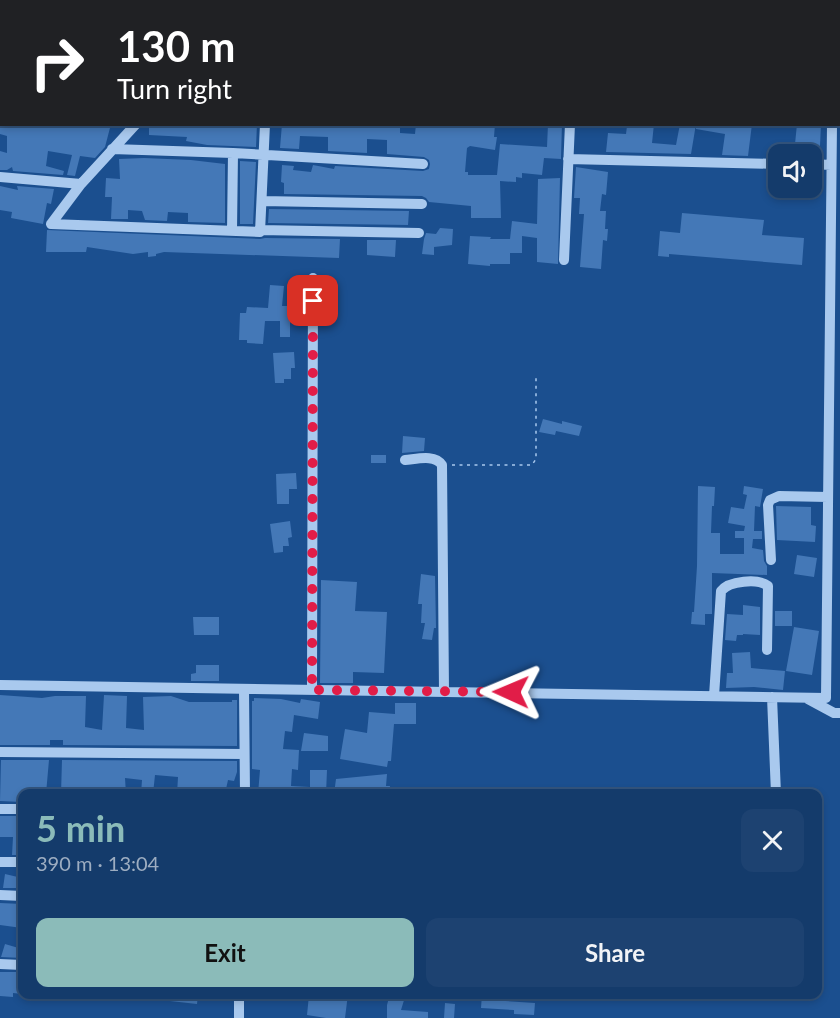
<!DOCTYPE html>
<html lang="en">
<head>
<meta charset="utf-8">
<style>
  body { margin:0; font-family:Lato,sans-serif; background:#1d4271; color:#f1f3f6; height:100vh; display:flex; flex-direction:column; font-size:22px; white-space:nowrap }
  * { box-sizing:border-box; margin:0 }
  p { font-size:20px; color:#9dadc1 }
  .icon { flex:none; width:33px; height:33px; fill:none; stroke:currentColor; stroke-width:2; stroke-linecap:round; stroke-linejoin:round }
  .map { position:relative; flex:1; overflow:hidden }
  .panel { position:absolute; left:18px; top:789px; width:804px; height:210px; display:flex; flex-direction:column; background:#143b6b; border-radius:12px; box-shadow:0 3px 9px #0003,0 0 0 2px #33557e }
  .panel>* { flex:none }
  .hud { position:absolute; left:0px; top:0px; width:840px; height:126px; box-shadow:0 3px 9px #0003,0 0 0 2px #33557e; background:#202124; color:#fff; overflow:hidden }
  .fabs { position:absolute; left:768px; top:144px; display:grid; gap:12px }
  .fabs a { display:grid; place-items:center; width:54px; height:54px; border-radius:12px; background:#143b6b; box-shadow:0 3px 9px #0003,0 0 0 2px #33557e; font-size:30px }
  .pin { position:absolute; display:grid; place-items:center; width:51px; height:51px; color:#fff; margin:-26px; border-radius:12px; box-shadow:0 3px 9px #0006 }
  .me { position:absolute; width:66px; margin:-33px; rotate:271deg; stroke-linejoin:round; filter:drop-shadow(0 0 4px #0008) }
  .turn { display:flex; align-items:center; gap:21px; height:126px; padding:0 18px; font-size:27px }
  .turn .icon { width:78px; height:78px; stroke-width:2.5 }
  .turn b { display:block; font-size:42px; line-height:51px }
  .round { display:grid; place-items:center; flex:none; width:63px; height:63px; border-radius:12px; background:#1d4271 }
  .summary { display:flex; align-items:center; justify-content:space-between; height:102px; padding:0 18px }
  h1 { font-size:36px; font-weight:700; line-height:45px; color:#8bbbb9 }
  .action { display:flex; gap:12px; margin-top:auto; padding:12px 18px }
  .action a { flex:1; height:69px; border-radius:12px; background:#8bbbb9; color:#111; font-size:24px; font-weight:700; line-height:69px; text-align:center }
  .action a+a { background:#1d4271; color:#f1f3f6 }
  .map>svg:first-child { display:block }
</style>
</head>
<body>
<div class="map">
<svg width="840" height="1018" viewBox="0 0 840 1018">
  <rect width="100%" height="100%" fill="#1b4f8f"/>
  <path fill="#4478b7" d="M0 124H111L105 147 95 158 80 156 75 176 67 175 72 155 48 151 46 166 64 171 63 175 13 171 12 167 7 170H0V151L7 153V136L0 134Z
    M149 124H229L250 127V124H257L256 147 207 145 186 141 187 137 149 135Z
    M282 124H400V133L415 134 416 124H495L494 137H497L495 150 470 146 467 148 465 172H468V175H497L500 144 547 147 548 124H562L561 157V159L544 158 542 175 522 173V178L516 177V182L500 181 501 218H471V206L429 202 426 198 422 196 284 194V183L281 182 282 165 294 166 293 170 311 172 313 165 334 169 335 166 423 171 429 169 430 164 429 160 424 157 387 154V140L367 139V153L328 151V137L300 136 299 149 280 148Z
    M636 124H654L652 143 676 145 680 124H696L691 154 606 152 608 133 626 134 627 126 636 127Z
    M696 124H752L748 156 722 155 725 134 696 129Z
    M797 124H821L820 146 817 145V154H794Z
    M144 158 191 160 225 164V223L188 222V213L168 212 167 221 145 220 142 211 128 210V219H111L112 197H105L106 178 120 179 119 159Z
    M240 161 256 162 253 224H240Z
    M576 167 608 172 606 195 602 194 600 211H606L605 229H608L607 241 603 240 601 269 580 267 584 214H579L580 198H574Z
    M560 178 558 264 537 262V238L522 236V253H510V264H490V266L468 264 470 236 491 237 490 239H510L512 221 537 224 538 179Z
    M0 186 18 190 17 186 54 189 51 204 47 203 43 224 11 218 12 212 0 210Z
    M269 209 409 211 408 225 268 223Z
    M682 213 764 220 762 235 804 238 802 265 669 254V257L658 256 660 231 680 233Z
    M440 228 453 229 452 245 434 247V255L422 254 424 239 426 233 436 234Z
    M47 230 260 239 265 238 340 239 339 258 164 252 156 254V256L148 257V252L133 254 87 247 86 252H46Z
    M367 240H396L395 257 367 255Z
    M270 285 284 286 282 306H300V321H290V337H280V321H265L263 344 247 343V340H239L240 313H246L247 307 268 308Z
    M294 352 295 368H291V379H284V383H275L273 353Z
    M543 419 562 424V421L582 426 579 436 556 431 555 435 539 432Z
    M403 436 425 438 424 451 402 453Z
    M371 455H386V463H371Z
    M296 473 297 489H289V504H277L276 474Z
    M698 486 715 487 714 506H712L711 533H720V554H744V538H735V531H744L745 526 728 523 731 507 744 509 747 495 743 494 744 486 763 489 760 507 755 506 754 531H762V539H753L752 548 763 550 764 561 767 566V575L712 573V614H705V625L691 624 692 612H694L697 566Z
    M776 506 811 507V525L816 526 815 542 777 540Z
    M290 521 292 537 288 538 289 546H283V552L274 553 270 524Z
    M797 555 817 558 814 577 794 574Z
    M421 574 435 576 436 628H434L432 640 422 639 425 623H421L422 604H418Z
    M321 580 357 582 355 611 387 612 384 673 353 672V683H320Z
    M743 605 760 607V635L743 634V635H737L736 641 725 640 727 614 743 615Z
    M775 611H792V626H775Z
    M193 617H219V635H194Z
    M794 627 819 631 812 675 786 671Z
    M750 652 751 668 785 671 783 690 754 687 726 688 727 673H733L732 653Z
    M196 665H219V681H191V674L196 673Z
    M0 695 42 698 55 696H86L85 727 102 730 104 695 127 696 126 728 144 730 143 697 171 696 189 702H232V700H237V746L63 745V740H50V745H0Z
    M254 698 281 699 300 703 301 699 320 702 318 719 294 715 292 732 285 731 283 749 299 750 298 770 292 769 291 786 310 787V770H327L326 794H258L260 770 252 769V701H254Z
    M395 703H416V724H394L391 761H388L387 767 340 759 345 729 367 733 369 712 395 714Z
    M304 733 328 736V751H301Z
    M1 760H49L46 794H22V802L0 801Z
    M62 760 237 761V772L234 781 228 780 226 789 223 788 222 794H177L178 777 155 775 153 794H141L142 780 125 778 126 794H61Z
    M387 774 386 786H390L389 794H334L336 779Z
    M0 816H22V855H12L13 837H0Z
    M5 874 22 878 21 888H3Z
    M0 903 22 904V928L0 925Z
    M5 944 22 949V958L1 957Z
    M0 972H22V994L13 993V997L0 996Z
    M161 994H198L197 1004 161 1000Z
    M327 994H348L345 1018H326L307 1015 309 995 326 997Z
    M390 994 405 997 401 1010 428 1012V1018H387V1005Z
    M482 994H506L505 1001 535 1003 534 1015 514 1014V1010L481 1008Z
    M445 1003 455 1004 454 1018H444Z"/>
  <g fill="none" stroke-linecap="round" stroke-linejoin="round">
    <path stroke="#a9c9ee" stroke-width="1.5" stroke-dasharray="3 4.5" stroke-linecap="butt" d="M452 465H532L536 459V375"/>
    <path stroke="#a9c9ee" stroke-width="10" d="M832 0V2
      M264 2 268 0
      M575 2V0
      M0 52H2
      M112 149 233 153 423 164
      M568 159 778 164
      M812 164 831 165
      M0 177 81 184 136 124
      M262 201 422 204
      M51 224 260 232 265 124
      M51 224 81 184
      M260 230 419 233
      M232 231 233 153
      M564 260 570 124
      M405 460C417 459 435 454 442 465L444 691
      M771 560 768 505 770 500 779 496 828 497
      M0 685 826 698 832 124
      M244 690 245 794
      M312 690 313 278
      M714 696 721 591C729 581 758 578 768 586L767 650
      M772 697 776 794
      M808 699 834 713H840
      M0 752 244 754
      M0 809H22
      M0 862H22
      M0 895 22 896
      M0 964 22 965
      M239 994V1018"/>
  </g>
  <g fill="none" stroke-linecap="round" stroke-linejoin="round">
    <path stroke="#e11d48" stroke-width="10" stroke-dasharray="0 18" d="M313 301 312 690 511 692"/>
  </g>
</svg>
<div class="fabs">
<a><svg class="icon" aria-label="sound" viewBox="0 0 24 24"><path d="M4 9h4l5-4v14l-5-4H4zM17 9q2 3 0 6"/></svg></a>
</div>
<div class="pin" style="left:313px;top:301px;background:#d93025"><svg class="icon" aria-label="arrive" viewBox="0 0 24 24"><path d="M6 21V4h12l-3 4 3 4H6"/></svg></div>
<svg class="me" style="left:511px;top:692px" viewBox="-20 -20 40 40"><path d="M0-17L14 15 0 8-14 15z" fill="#e11d48" stroke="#fff" stroke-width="4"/></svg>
<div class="hud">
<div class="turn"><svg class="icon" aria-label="right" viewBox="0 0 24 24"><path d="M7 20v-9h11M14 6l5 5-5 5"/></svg><div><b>130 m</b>Turn right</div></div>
</div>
<section class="panel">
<div class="summary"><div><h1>5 min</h1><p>390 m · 13:04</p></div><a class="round"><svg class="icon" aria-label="close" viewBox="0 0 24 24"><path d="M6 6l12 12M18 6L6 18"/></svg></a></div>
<div class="action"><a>Exit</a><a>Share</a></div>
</section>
</div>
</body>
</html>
